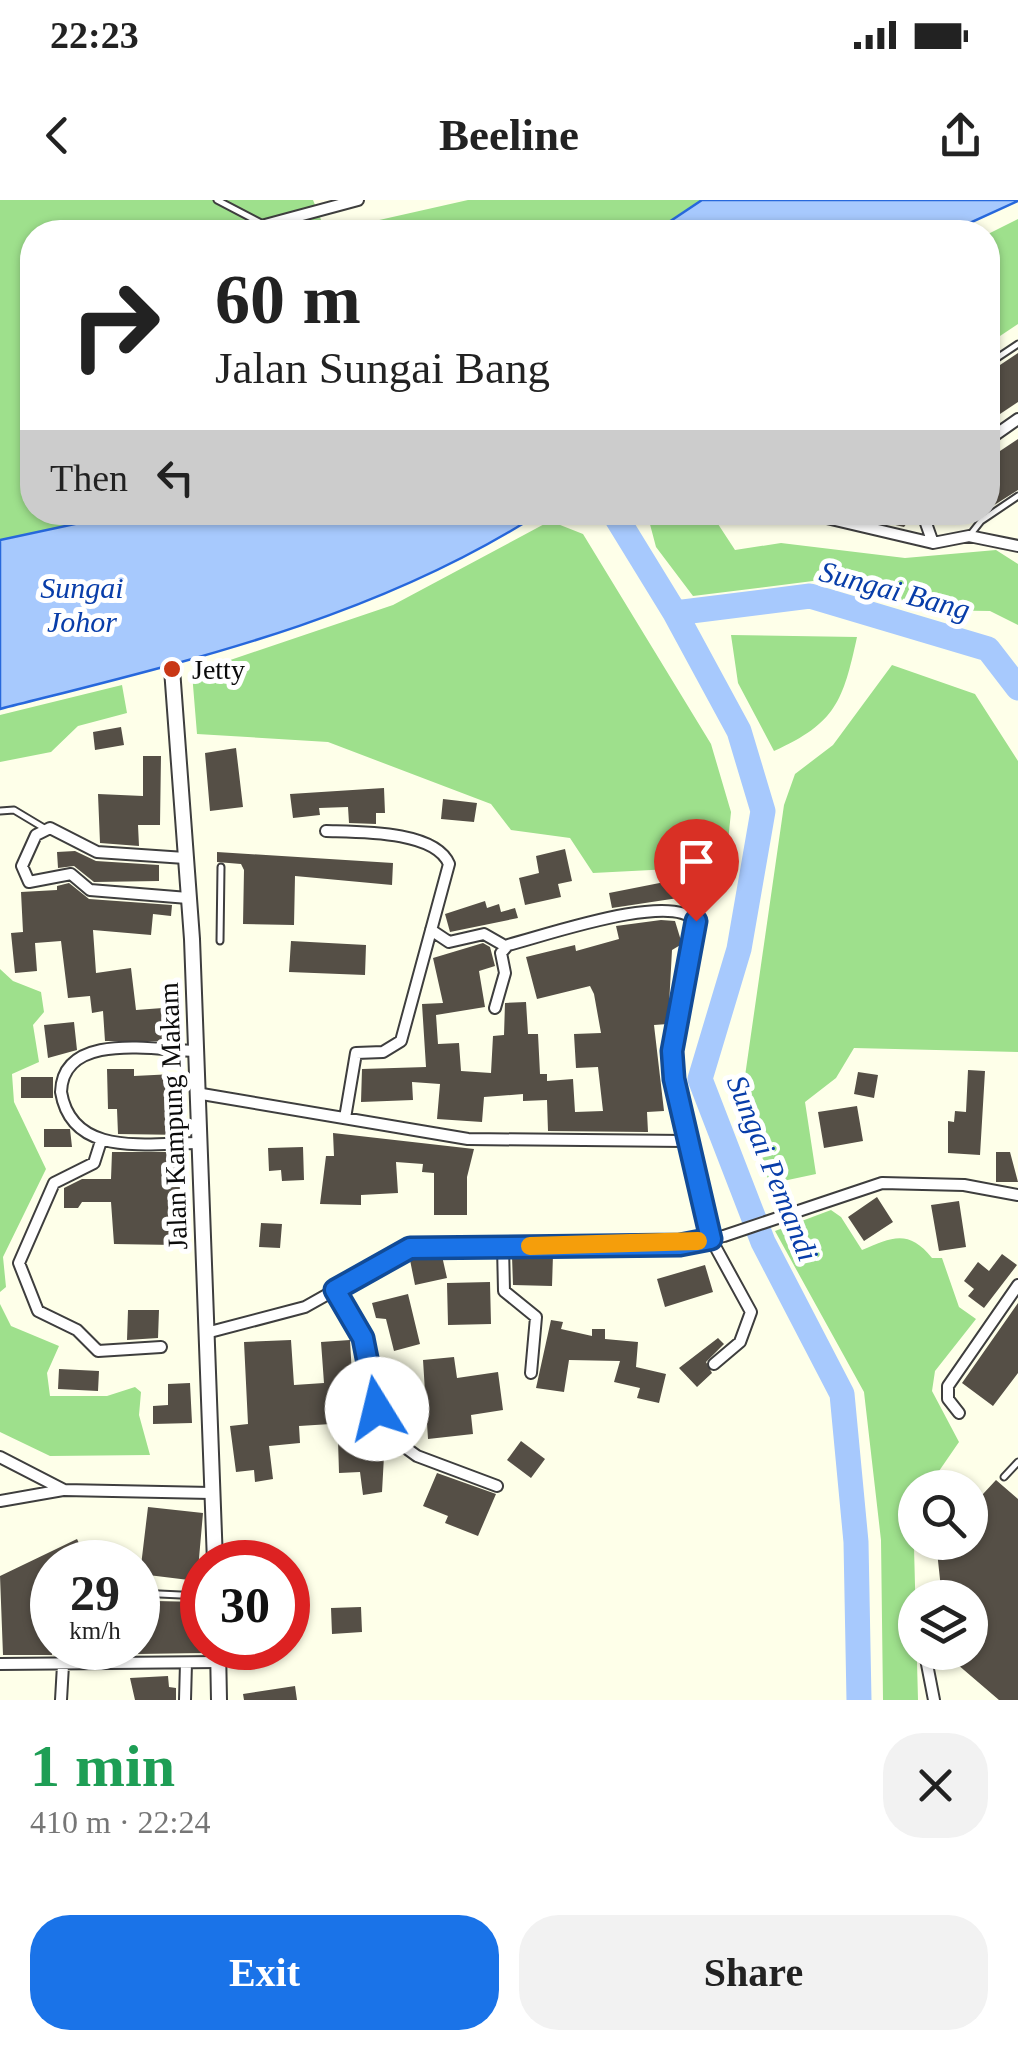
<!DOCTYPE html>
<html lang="en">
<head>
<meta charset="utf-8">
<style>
  body { margin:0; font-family:Georgia,serif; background:#f2f2f2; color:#222; height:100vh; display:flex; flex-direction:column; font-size:38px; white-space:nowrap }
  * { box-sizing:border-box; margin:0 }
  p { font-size:32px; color:#767676 }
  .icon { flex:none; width:55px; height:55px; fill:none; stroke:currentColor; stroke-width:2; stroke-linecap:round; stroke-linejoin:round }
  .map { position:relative; height:1500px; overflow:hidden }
  .panel { display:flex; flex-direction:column; background:#fff; flex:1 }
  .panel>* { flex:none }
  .hud { position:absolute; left:20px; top:20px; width:980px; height:305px; border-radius:40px; box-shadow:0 2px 8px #0004; background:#fff; color:#222; overflow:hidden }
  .buttons { position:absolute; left:898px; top:1270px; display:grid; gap:20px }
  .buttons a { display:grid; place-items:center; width:90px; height:90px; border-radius:50%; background:#fff; box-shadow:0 2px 8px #0004; font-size:50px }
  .speed { position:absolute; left:30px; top:1340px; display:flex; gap:20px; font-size:50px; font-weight:700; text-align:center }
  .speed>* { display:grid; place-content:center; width:130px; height:130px; border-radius:50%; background:#fff; box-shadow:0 2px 8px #0004; line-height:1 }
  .speed small { font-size:25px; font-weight:400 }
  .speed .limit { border:15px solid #d22; background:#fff; color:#111 }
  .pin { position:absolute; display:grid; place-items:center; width:85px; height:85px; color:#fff; margin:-102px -42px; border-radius:50% 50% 50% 0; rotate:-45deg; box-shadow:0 0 10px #0007 }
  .pin .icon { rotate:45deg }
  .me { position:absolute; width:110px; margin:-55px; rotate:351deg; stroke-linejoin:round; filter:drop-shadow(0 0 8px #0008) }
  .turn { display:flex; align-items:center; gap:35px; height:210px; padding:0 30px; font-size:45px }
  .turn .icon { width:130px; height:130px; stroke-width:2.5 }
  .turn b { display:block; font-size:70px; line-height:85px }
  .then { display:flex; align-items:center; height:95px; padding:0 30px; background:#0003; gap:20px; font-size:38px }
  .round { display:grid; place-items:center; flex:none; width:105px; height:105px; border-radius:40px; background:#f2f2f2 }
  .headline { display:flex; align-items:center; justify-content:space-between; height:170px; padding:0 30px }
  h1 { font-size:60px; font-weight:700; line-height:75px; color:#1e9e55 }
  .action { display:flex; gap:20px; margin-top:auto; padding:20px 30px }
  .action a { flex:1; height:115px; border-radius:40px; background:#1a73e8; color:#fff; font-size:40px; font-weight:700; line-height:115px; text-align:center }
  .action a+a { background:#f2f2f2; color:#222 }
  .status { display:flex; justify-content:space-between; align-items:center; height:70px; padding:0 50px; background:#fff; direction:ltr }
  .status svg { height:28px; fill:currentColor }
  header { display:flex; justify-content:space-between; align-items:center; height:130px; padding:0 30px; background:#fff; font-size:45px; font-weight:700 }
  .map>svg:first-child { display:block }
</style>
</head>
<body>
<div class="status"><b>22:23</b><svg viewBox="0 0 49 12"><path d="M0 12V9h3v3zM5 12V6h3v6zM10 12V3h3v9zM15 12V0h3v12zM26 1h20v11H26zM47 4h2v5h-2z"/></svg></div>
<header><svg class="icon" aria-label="back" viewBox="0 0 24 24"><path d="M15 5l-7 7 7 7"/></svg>Beeline<svg class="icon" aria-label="share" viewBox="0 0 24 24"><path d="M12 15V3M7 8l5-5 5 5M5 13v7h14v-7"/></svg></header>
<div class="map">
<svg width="1018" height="1500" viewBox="0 0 1018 1500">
  <rect width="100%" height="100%" fill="#feffe9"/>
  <path fill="#9ee08c" d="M0 0H313L326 32 468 0H702L654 32H32V312L126 313 0 340Z
    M1018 19V124L988 144V34Z
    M647 313H735L718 324 735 350 781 343 905 358 996 350 1018 364V425L990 411 921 410 871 385 813 381 693 396 656 347Z
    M550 321 583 334 711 544 731 612 724 682 690 668 593 673 570 638 511 630 491 604 328 542 197 534 192 473 393 405Z
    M731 435 857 437C843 501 836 523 774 551L738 483Z
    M892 465 975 494 1018 561V852L854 848 836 878 805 902 816 974 769 984 744 883 784 605 795 574 833 545Z
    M122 485 127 513 78 526 51 552 0 562V515Z
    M0 769 13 781 41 792 44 812 33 825 39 862 12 874 14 902 46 969 3 1057 6 1087 0 1092Z
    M831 1010 841 1017 862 1050C892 1037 909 1029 932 1058H942L959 1107 976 1119 935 1171 932 1191 959 1242 928 1287 915 1288V1306L908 1320 914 1347 918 1500H883L881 1340 864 1192 775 1031Z
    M0 1104 11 1126 59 1146 47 1173 50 1196H107L135 1187 141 1192 139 1215 150 1255 50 1256 0 1232Z"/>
  <path fill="#a7c9fd" stroke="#2768dc" stroke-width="2.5" d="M702 0H1018V1L950 32H654Z
    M126 313H540C375 419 188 461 0 509V340Z"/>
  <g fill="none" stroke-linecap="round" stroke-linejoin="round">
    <path stroke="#a7c9fd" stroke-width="25" d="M613 312 675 413 810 396 988 449 1018 488
      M675 413 739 531 763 611 739 749 700 879 763 1042 842 1194 856 1342 859 1500"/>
  </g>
  <path fill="#554f46" d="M1018 153V202L988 222V173Z
    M1018 239V290L988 309V259Z
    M862 312H913L914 314 904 327 861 317Z
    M121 527 124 545 95 550 93 532Z
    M236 548 243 607 210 611 205 553Z
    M143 556H161L160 625H138L139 646 100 643 98 594 143 596Z
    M384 588 385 613H376V624L349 623 348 607 319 608 320 615 293 618 290 594Z
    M443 599 477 603 474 622 441 619Z
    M565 649 572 681 558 684 561 697 525 705 519 678 539 673 536 656Z
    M75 651 96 661 159 665V681L94 682 74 666 58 668 57 652Z
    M217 652 393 663 392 685 295 676 294 725 243 724 244 670 241 664 217 662Z
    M695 676 698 695 612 708 609 693Z
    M69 683 89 699 172 705 171 716 153 714 151 735 93 730 96 773 131 768 136 810 176 807 178 841H105L103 811 92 813 90 796 68 798 61 741 35 743 37 771 15 773 11 733 23 732 21 692 57 690V686Z
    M485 701 487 708 499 704 501 712 515 708 518 718 450 732 445 714Z
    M661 720 675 721 682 744 672 750 668 824 654 825 664 911 647 912 648 932 548 931 547 900 523 901V894L484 897 482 922 437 919 440 884 412 882 413 900 361 902 362 869 426 867 422 804 443 803 433 758 483 743 490 747 495 766 479 771 485 807 436 815 438 844 459 843 461 871 491 873 493 836 504 835 505 803 526 802 528 834H538L540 874H547V881L573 879 575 912 603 911 598 867 576 868 574 834 601 833 594 794 590 786 537 799 526 757 575 745 576 751 619 739 616 726Z
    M291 741 366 745 365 775 289 772Z
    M74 822 77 850 48 858 44 825Z
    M107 869H134V876L174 874 175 911H184L185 935 118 934 117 909H108Z
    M968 870 985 871 980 955 948 953V921L954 922 955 911 966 912Z
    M858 872 878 875 874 898 854 894Z
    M21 877H53V898H21Z
    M857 906 863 941 824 948 818 912Z
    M44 929H70L72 947H44Z
    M333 933 474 949 467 977V1015H434V973L422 972 423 964 396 962 398 993 361 995V1005L320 1004 326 956H334Z
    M303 947 304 980 282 981 281 970 269 971 268 948Z
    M112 952H188V971H179L181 1011 172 1012 175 1045 114 1044 111 1002H82L78 1008H64V988L82 979H111Z
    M996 952H1010L1018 982H996Z
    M877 997 893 1022 864 1041 848 1017Z
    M959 1001 966 1047 939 1051 931 1005Z
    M261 1023 282 1024 280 1048 259 1047Z
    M1002 1054 1017 1065 984 1108 968 1096 974 1089 964 1081 978 1062 989 1071Z
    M553 1055 552 1086 513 1085 512 1056Z
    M442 1056 447 1078 415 1085 410 1060Z
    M705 1065 713 1092 665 1107 657 1079Z
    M490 1082 491 1124 448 1125 447 1083Z
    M408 1094 420 1144 394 1151 386 1119 376 1118 372 1103Z
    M1018 1103V1173L993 1206 962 1183Z
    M128 1110H159L158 1138 127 1140Z
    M551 1120 563 1122 561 1129 592 1136V1129H605V1139L638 1142 636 1167 666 1174 659 1203 637 1198 640 1188 614 1182 620 1161 569 1160 564 1192 536 1188Z
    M718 1138 724 1144 706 1162 712 1173 697 1187 679 1168Z
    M291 1140 294 1185 324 1183 321 1142 350 1140 353 1193 329 1195 331 1224 299 1226 300 1243 269 1246 273 1279 255 1282 254 1270 236 1272 230 1226 248 1224 244 1142Z
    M454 1157 457 1178 498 1172 503 1210 471 1215 473 1234 428 1239 423 1160Z
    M59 1169 99 1171 98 1191 58 1189Z
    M190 1183 192 1223 153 1224V1206L168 1205V1184Z
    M385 1238 382 1292 363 1295 360 1272 339 1273 338 1240Z
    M521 1241 545 1259 531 1278 507 1260Z
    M437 1273 496 1294 478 1336 445 1323 448 1316 423 1306Z
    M996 1280 1018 1299V1500H999L943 1452H970V1398H942L936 1342H970V1308Z
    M148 1307 203 1313 197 1381 140 1374Z
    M77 1339 88 1362H52V1455H3L0 1376Z
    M155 1401 202 1402V1453L138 1454V1410Z
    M361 1407 362 1432 332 1434 331 1408Z
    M168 1476 169 1487 176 1488V1500H135L130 1478Z
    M295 1486 297 1500H244L243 1494Z"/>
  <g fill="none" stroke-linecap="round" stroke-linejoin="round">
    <g stroke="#3e3e3e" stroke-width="9">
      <path id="service" d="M217 0 265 25
        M988 164 1018 144
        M970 335 981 321 1018 296
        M0 611 14 610 44 628
        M220 741 221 667
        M1004 1277 1018 1262
        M102 1350 109 1362
        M138 1393 202 1396"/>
    </g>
    <g stroke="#3e3e3e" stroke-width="14">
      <path id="minor" d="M265 25 358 0
        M988 240 1018 219
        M801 312 933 343 969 336 1018 346
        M922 312 933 343
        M326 631C357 632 435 630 449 664L401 841 383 852 356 853 345 918
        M185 658 97 652 50 628 36 635 22 666 29 682 71 674 90 690 188 698
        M431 730 449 742 484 734 505 746
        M495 808 505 773 501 753 508 745C544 736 672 691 695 721L672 851 677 905 711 1039 751 1112 740 1142 714 1164
        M194 851C155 850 63 831 61 892 72 958 148 943 198 943
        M196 893 468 939 685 941
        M101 941 94 963 54 983 19 1063 38 1111 77 1130 98 1151 161 1147
        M503 1046 504 1091 536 1117 531 1173
        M335 1089 363 1138 377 1209 399 1243 417 1256 497 1286
        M206 1133 305 1107 410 1048 680 1045 724 1036 882 983 964 985 1018 995
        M959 1213 948 1199V1186L1018 1085
        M0 1257 64 1290 211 1293
        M0 1301 63 1290
        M926 1459 934 1500
        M0 1464 219 1462
        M61 1500 63 1465
        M185 1500 186 1463"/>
    </g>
    <g stroke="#3e3e3e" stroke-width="18">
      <path id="tertiary" d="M172 469 192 739 215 1362
        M218 1448 219 1500"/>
    </g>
    <use href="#service" stroke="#fff" stroke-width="5"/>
    <use href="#minor" stroke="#fff" stroke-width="10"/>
    <use href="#tertiary" stroke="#fff" stroke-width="14"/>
  </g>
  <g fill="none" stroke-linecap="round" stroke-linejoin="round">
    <g stroke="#114b97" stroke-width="25">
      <path id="route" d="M377 1209 363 1138 335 1090 410 1048 680 1045 711 1039 674 879 672 851 696 721"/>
    </g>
    <use href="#route" stroke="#1a73e8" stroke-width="18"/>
    <path stroke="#f59e0b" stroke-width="18" d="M530 1046 698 1041"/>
  </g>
  <circle fill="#c93715" stroke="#fff" stroke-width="4" cx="172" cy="469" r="10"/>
  <g text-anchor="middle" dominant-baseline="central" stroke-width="10" stroke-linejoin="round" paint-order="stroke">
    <g font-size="28" fill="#0b0b0b" stroke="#fff" text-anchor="start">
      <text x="192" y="469">Jetty</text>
    </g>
    <g font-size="28" fill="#0b0b0b" stroke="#fff">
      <text transform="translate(173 916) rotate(-92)">Jalan Kampung Makam</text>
    </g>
    <g font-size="30" font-style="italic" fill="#083da9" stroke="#fff">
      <text x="82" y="387">Sungai<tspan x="82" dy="34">Johor</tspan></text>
      <text transform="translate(895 390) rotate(15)">Sungai Bang</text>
      <text transform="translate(773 968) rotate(68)">Sungai Pemandi</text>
    </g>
  </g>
</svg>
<div class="buttons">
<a><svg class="icon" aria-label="search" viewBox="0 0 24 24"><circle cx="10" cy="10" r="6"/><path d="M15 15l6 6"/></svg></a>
<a><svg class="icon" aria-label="layers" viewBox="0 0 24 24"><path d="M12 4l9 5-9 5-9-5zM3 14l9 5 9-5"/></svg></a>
</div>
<div class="speed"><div>29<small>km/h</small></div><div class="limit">30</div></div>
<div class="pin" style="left:696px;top:721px;background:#d93025"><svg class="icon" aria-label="arrive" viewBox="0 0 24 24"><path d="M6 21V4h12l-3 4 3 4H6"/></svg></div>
<svg class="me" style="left:377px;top:1209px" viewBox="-20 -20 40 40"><circle r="19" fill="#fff"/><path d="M0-13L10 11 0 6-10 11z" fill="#1a73e8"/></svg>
<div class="hud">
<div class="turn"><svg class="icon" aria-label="right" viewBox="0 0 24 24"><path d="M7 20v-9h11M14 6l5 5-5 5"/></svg><div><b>60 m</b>Jalan Sungai Bang</div></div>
<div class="then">Then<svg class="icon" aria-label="left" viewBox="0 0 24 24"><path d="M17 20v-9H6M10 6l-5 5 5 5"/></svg></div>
</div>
</div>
<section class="panel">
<div class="headline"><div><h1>1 min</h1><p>410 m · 22:24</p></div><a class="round"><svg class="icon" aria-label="close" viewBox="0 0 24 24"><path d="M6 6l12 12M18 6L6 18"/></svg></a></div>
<div class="action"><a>Exit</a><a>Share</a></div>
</section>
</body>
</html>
